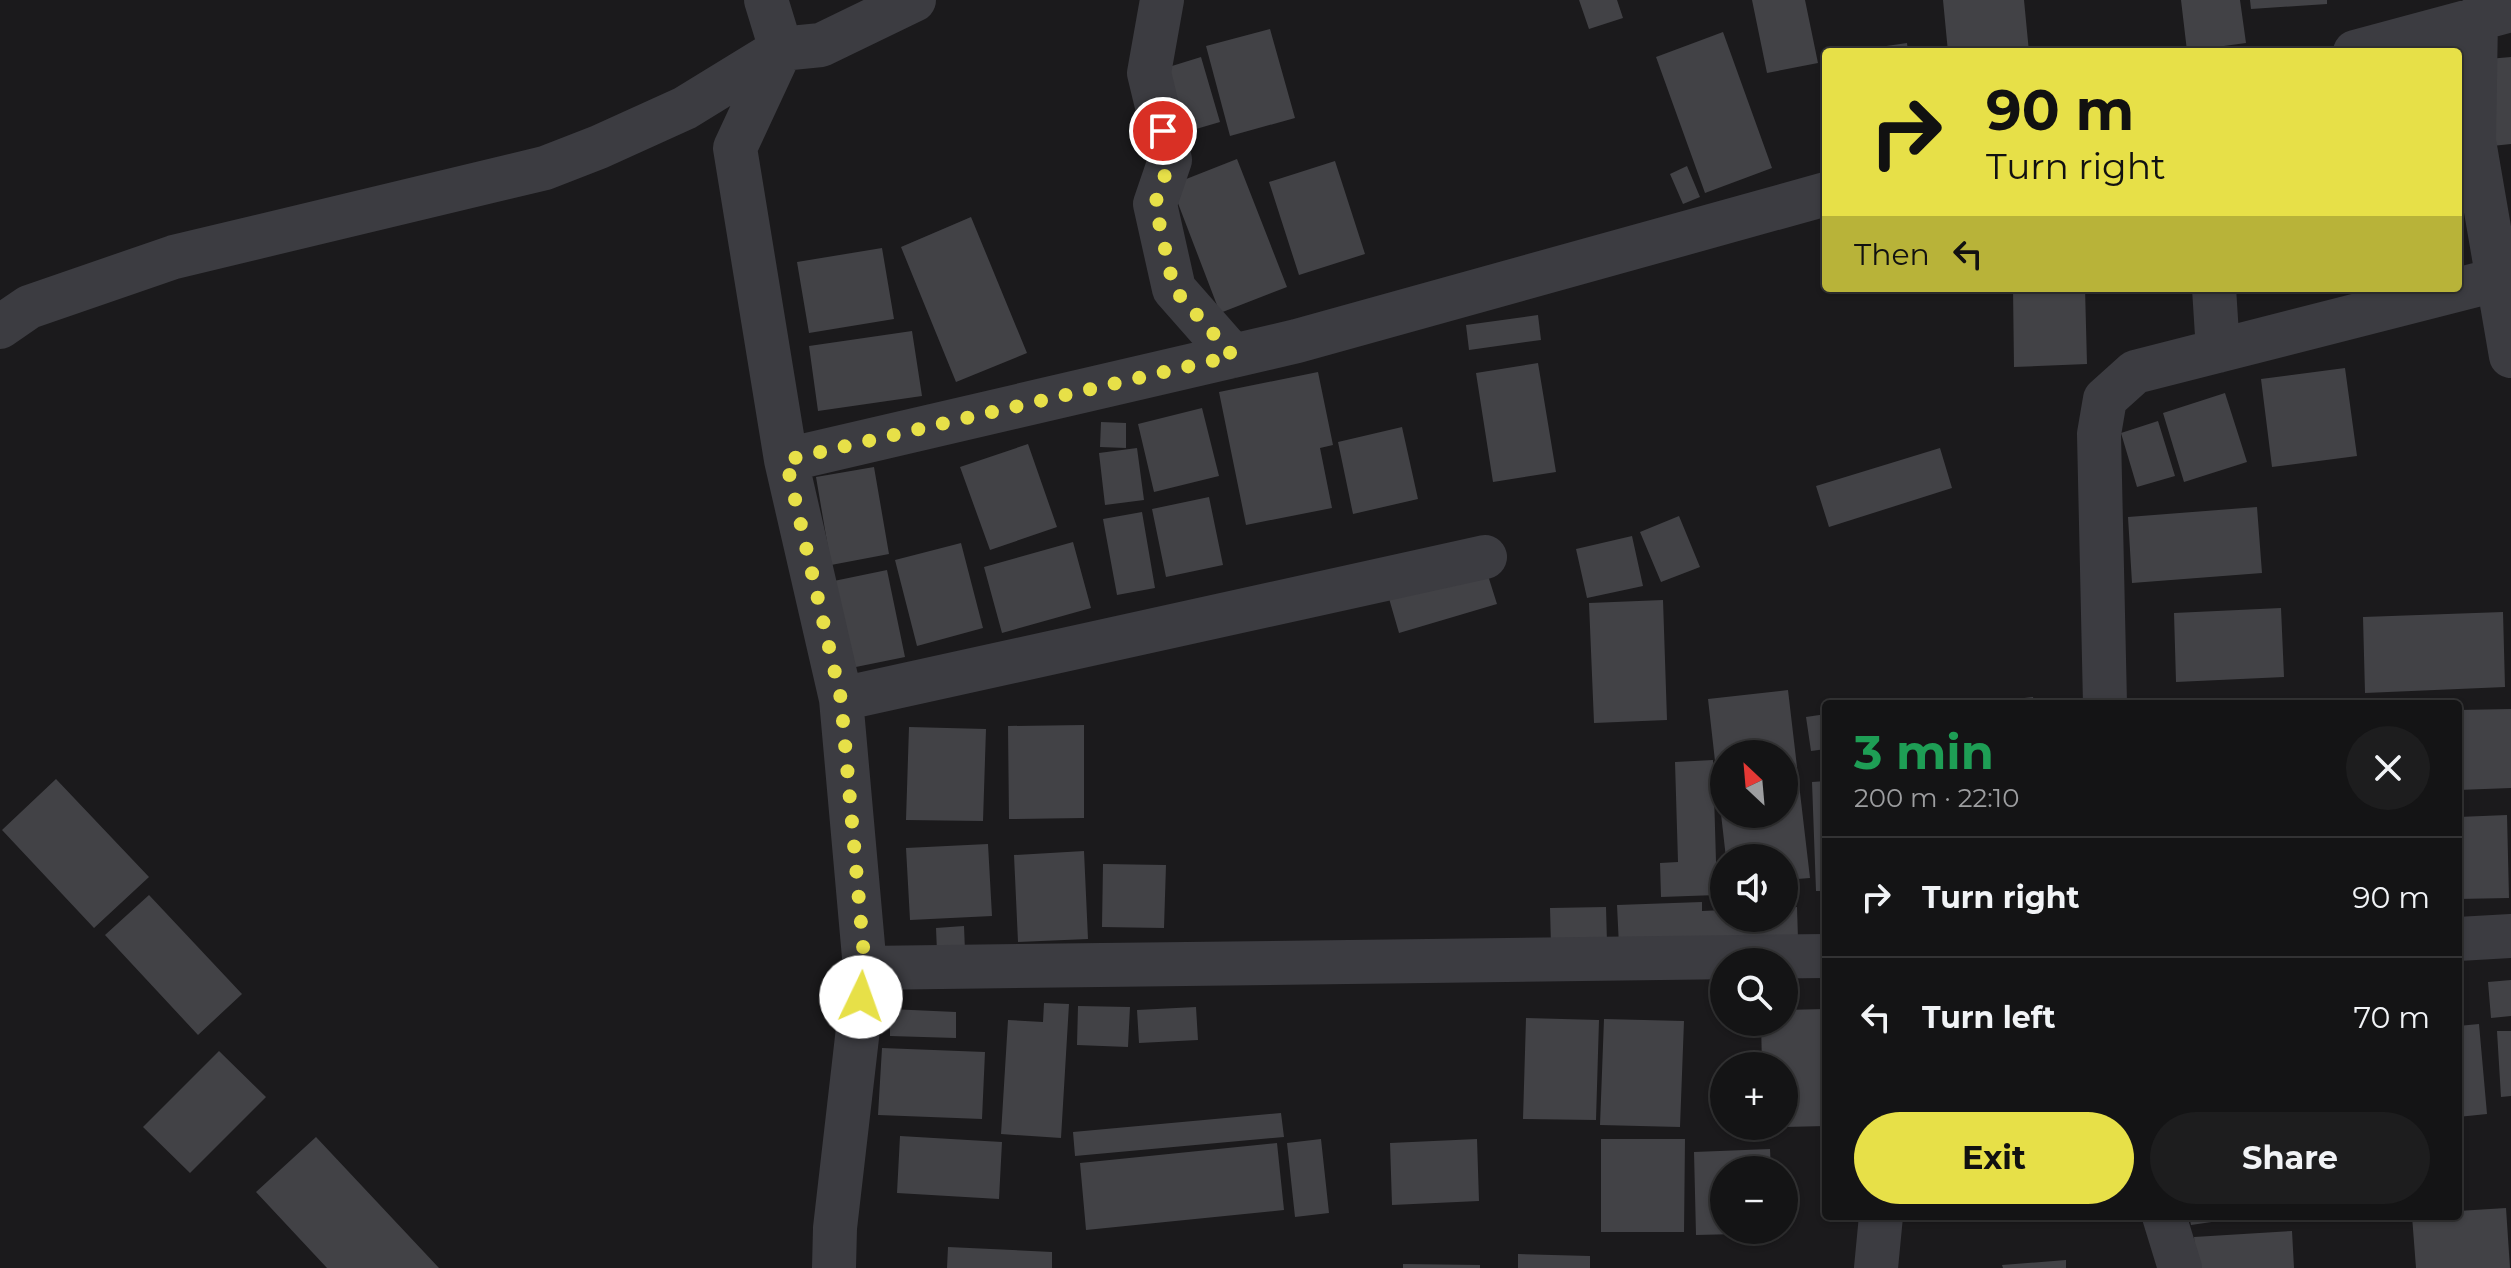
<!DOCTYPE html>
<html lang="en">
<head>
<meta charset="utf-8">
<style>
  body { margin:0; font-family:Montserrat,sans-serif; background:#1d1d1e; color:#f1f3f6; height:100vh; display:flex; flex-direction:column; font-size:30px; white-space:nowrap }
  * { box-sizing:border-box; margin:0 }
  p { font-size:26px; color:#9d9ea0 }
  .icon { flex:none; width:44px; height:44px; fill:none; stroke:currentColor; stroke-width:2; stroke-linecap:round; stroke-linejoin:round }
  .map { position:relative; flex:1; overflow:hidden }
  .side { position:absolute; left:1822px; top:700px; width:640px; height:520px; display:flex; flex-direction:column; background:#141415; border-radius:8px; box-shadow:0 2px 6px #0004,0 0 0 2px #333334 }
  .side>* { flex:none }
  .hud { position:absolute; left:1822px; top:48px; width:640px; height:244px; border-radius:8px; box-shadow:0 2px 6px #0004,0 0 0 2px #333334; background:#e7e048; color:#111; overflow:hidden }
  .needle { width:52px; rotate:334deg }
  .fabs { position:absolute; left:1710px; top:740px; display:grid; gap:16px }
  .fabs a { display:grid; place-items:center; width:88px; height:88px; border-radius:50%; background:#141415; box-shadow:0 2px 6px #0004,0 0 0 2px #333334; font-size:40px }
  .pin { position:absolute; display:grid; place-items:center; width:68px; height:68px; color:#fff; margin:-34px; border:4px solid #fff; border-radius:50%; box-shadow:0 2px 8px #0007 }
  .me { position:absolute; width:88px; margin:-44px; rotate:3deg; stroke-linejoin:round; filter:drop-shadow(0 0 6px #0008) }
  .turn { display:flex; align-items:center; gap:28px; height:168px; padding:0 32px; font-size:36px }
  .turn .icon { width:104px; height:104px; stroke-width:2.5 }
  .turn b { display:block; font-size:56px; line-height:68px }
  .then { display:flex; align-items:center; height:76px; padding:0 32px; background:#0003; gap:16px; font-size:30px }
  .round { display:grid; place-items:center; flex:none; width:84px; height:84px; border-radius:42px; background:#1d1d1e }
  .overview { display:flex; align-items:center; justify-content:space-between; height:136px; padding:0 32px }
  h1 { font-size:48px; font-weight:700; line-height:60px; color:#1e9e55 }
  .primary-button { display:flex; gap:16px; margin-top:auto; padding:16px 32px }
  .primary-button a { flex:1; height:92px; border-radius:48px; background:#e7e048; color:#111; font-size:32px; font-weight:700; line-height:92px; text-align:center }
  .primary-button a+a { background:#1d1d1e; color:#f1f3f6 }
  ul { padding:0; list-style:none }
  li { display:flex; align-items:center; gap:24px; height:120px; padding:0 32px; border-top:2px solid #333334 }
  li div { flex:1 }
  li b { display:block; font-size:30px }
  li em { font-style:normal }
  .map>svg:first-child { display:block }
</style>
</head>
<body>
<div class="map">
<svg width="2511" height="1268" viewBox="0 0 2511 1268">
  <rect width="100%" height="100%" fill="#1b1a1c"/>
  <path fill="#424246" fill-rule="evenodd" d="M1579 0H1617L1623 18 1589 29Z
    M1752 0H1805L1818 63 1767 73Z
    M1943 0H2024L2029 52H1948Z
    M2181 0H2240L2246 43 2187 51Z
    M2250 0H2327V4L2251 9Z
    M1270 29 1295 118 1230 136 1206 46Z
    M1723 32 1772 168 1705 193 1656 57Z
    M1907 43 1908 52H1859V50Z
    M1201 57 1220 122 1179 134 1159 70Z
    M2511 57V144L2492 146 2488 59Z
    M1237 159 1287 287 1220 313 1171 185Z
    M1335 161 1365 254 1299 275 1269 182Z
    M1687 166 1700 197 1683 204 1670 174Z
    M971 217 1027 353 956 382 901 247Z
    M882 248 894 319 809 333 797 262Z
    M2013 288H2085L2087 364 2014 367Z
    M1538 315 1541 340 1469 350 1466 325Z
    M912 331 922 396 818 411 809 346Z
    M1538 363 1556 472 1493 482 1476 373Z
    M2345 368 2357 456 2272 467 2261 379Z
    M1318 372 1333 445 1320 448 1332 508 1246 525 1219 392Z
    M2225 393 2247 462 2184 482 2163 413Z
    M1202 408 1219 476 1154 492 1138 424Z
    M2158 421 2175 476 2137 487 2121 433Z
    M1101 422 1126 423V448L1100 447Z
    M1402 427 1418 499 1353 514 1338 442Z
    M1028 444 1057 527 990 550 960 467Z
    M1137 448 1144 500 1105 505 1099 453Z
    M1940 448 1952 488 1829 527 1816 486Z
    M874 467 889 554 831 565 816 477Z
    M1209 497 1223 565 1166 577 1152 509Z
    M2257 507 2262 573 2132 583 2128 517Z
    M1142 512 1155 588 1117 595 1103 519Z
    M1679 516 1700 567 1661 582 1640 532Z
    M1632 536 1643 586 1587 598 1576 549Z
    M1073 542 1091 608 1002 633 984 567Z
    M961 543 983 628 917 646 895 560Z
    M1485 566 1497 604 1399 633 1388 595Z
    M887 570 905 657 846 669 829 582Z
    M1663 600 1667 720 1594 723 1589 603Z
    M2281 608 2284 677 2176 682 2174 613Z
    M2503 612 2505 687 2365 693 2363 617Z
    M1788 690 1810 878 1784 880V858H1726L1708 699ZM1724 754H1784V814H1724Z
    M2033 697 2034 704H1990L1989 702Z
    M2309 698V704H2275V702Z
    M2511 709V788L2458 790V710Z
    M1826 714V749L1811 751 1806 717Z
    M1084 725V818L1009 819 1008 726Z
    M909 727 986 729 983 821 906 820Z
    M1713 760 1717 895 1661 897 1660 863 1678 862 1675 762Z
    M56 779 149 877 94 928 2 830Z
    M1826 781V891H1816L1812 782Z
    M2507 815 2509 898 2458 899V817Z
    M988 844 992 916 910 920 906 848Z
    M1084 851 1088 939 1018 942 1014 855Z
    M1103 864 1166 865 1164 928 1102 927Z
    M149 895 242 994 198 1035 105 935Z
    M1702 902V911L1724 910V918H1784V907H1797L1798 939 1619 946 1617 905Z
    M1606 907 1607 943 1551 946 1550 908Z
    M964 926 965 951 937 952 936 928Z
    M2511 980V1016L2491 1018 2488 982Z
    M1044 1003 1069 1004 1061 1138 1001 1134 1008 1020 1043 1022Z
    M1078 1006 1130 1007 1128 1047 1077 1045Z
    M1196 1007 1198 1040 1139 1043 1137 1010Z
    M890 1009 956 1012V1038L890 1036Z
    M1825 1009 1826 1126 1784 1127V1066H1762L1761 1022H1784V1010Z
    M1526 1018 1599 1020 1596 1120 1523 1119Z
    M1604 1019 1684 1021 1680 1127 1600 1125Z
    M2479 1024 2487 1114 2458 1117V1026Z
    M2497 1031H2511V1096L2501 1097Z
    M882 1048 985 1052 982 1119 878 1115Z
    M219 1051 266 1097 190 1173 143 1127Z
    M1281 1113 1284 1137 1075 1156 1073 1132Z
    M900 1136 1002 1142 999 1199 897 1193Z
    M316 1137 439 1268H327L256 1192Z
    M1321 1139 1329 1213 1295 1217 1287 1143Z
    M1477 1139 1479 1201 1392 1205 1390 1143Z
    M1601 1139H1685L1684 1232H1601Z
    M1277 1143 1284 1210 1086 1230 1080 1163Z
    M1770 1149 1771 1170H1724V1230H1778V1233L1696 1235 1694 1152Z
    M2506 1208 2510 1268H2416L2412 1216H2458V1211Z
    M2189 1216H2239V1218L2191 1225Z
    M2292 1231 2294 1268H2196L2194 1237Z
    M948 1247 1052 1252V1268H947Z
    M1518 1254 1590 1256V1268H1518Z
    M2066 1260V1268H2003L2002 1265Z
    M1403 1264 1480 1265V1268H1403Z"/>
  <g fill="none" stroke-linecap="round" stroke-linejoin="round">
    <path stroke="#3c3c41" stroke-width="44" d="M1162 0 1149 73 1170 160 1155 204 1174 289 1233 356
      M2476 18 2474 141 2511 356
      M2355 52 2511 10
      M2214 288 2218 351
      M0 327 29 307 174 257 545 168 599 147 685 108 781 49 766 0
      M786 460 1297 341 1826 194
      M841 699 1485 557
      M2105 704 2099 434 2105 399 2135 372 2511 276
      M2458 939 2511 936
      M865 968 1826 956
      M2164 1216 2180 1268
      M834 1268 835 1228 865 968 841 699 786 460 735 148 781 49 821 45 914 0
      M1876 1268 1881 1216"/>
  </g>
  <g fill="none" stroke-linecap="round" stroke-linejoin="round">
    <path stroke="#e7e048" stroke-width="14" stroke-dasharray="0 25.2" d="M861 997 865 968 841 699 786 460 1233 356 1174 289 1155 204 1170 160 1163 131"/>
  </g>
</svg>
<div class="fabs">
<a><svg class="needle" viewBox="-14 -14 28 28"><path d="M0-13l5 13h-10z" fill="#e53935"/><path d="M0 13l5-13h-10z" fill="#9d9ea0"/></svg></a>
<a><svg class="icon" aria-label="sound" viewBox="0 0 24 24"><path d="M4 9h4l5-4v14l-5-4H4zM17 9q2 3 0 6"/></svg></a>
<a><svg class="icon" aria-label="search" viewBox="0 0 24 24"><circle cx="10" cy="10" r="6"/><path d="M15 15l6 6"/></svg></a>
<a>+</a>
<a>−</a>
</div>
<div class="pin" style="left:1163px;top:131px;background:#d93025"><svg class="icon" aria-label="arrive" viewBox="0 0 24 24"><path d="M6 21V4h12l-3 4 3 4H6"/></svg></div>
<svg class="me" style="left:861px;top:997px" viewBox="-20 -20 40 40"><circle r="19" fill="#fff"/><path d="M0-13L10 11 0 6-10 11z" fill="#e7e048"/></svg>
<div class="hud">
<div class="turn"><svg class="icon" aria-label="right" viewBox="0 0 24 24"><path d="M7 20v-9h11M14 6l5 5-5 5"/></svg><div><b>90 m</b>Turn right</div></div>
<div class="then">Then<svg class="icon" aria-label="left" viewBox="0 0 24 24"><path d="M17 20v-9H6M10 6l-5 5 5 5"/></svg></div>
</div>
<section class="side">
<div class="overview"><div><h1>3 min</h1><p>200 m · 22:10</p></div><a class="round"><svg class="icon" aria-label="close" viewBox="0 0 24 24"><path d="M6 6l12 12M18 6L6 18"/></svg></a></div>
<ul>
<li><svg class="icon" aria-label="right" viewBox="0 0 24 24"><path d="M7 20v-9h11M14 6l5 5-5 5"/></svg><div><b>Turn right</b></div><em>90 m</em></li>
<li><svg class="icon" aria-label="left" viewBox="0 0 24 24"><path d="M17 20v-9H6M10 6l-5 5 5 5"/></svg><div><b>Turn left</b></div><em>70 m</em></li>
</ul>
<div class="primary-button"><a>Exit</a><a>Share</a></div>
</section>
</div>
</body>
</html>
